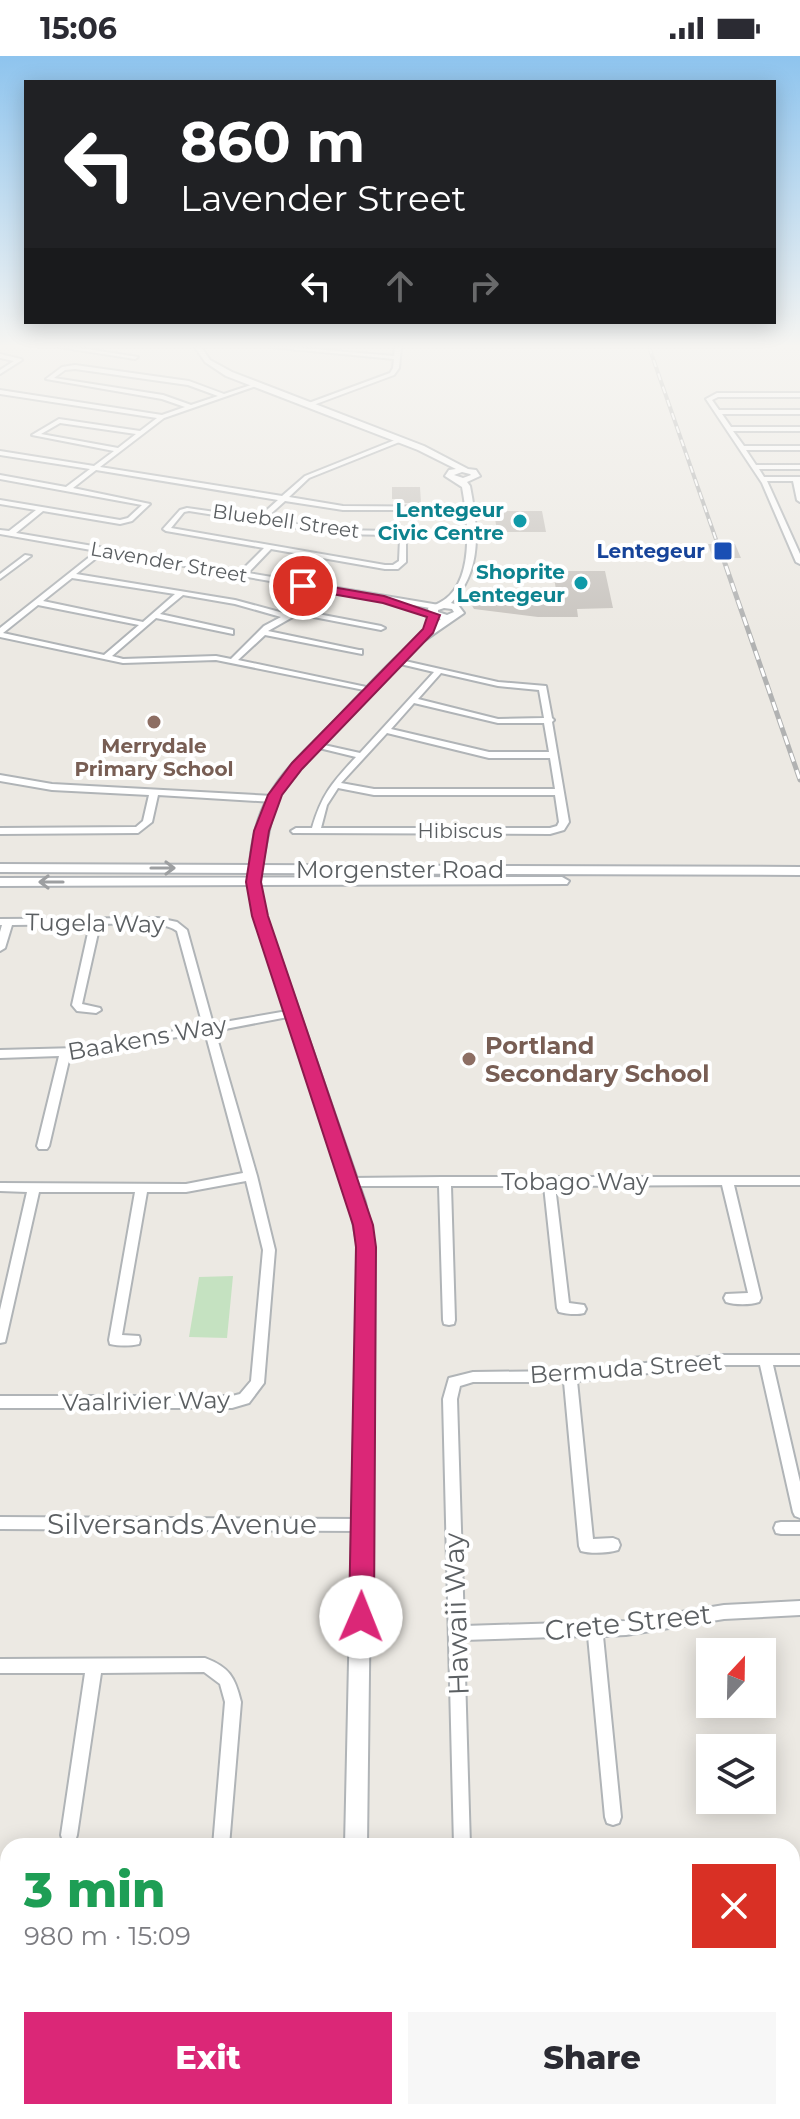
<!DOCTYPE html>
<html lang="en">
<head>
<meta charset="utf-8">
<style>
  body { margin:0; font-family:Montserrat,sans-serif; background:#f7f7f7; color:#2b2b33; height:100vh; display:flex; flex-direction:column; font-size:30px; white-space:nowrap }
  * { box-sizing:border-box; margin:0 }
  p { font-size:26px; color:#7c7c81 }
  .icon { flex:none; width:44px; height:44px; fill:none; stroke:currentColor; stroke-width:2; stroke-linecap:round; stroke-linejoin:round }
  .map { position:relative; flex:1; overflow:hidden }
  .side { position:absolute; left:0px; top:1782px; width:800px; height:282px; display:flex; flex-direction:column; background:#fff; border-radius:24px 24px 0 0; box-shadow:0 4px 20px #0003 }
  .side>* { flex:none }
  .guide { position:absolute; left:24px; top:24px; width:752px; height:244px; border-radius:0px; box-shadow:0 4px 20px #0003; background:#202124; color:#fff; overflow:hidden }
  .needle { width:52px; rotate:22deg }
  .controls { position:absolute; left:696px; top:1582px; display:grid; gap:16px }
  .controls a { display:grid; place-items:center; width:80px; height:80px; border-radius:0px; background:#fff; box-shadow:0 4px 20px #0003; font-size:40px }
  .pin { position:absolute; display:grid; place-items:center; width:68px; height:68px; color:#fff; margin:-34px; border:4px solid #fff; border-radius:50%; box-shadow:0 2px 8px #0007 }
  .me { position:absolute; width:88px; margin:-44px; rotate:1deg; stroke-linejoin:round; filter:drop-shadow(0 0 6px #0008) }
  .turn { display:flex; align-items:center; gap:28px; height:168px; padding:0 24px; font-size:36px }
  .turn .icon { width:104px; height:104px; stroke-width:2.5 }
  .turn b { display:block; font-size:56px; line-height:68px }
  .lanes { display:flex; align-items:center; height:76px; padding:0 24px; background:#0003; justify-content:center; gap:40px; direction:ltr }
  .lanes .off { opacity:.35 }
  .round { display:grid; place-items:center; flex:none; width:84px; height:84px; border-radius:0px; background:#f7f7f7 }
  .head { display:flex; align-items:center; justify-content:space-between; height:136px; padding:0 24px }
  h1 { font-size:48px; font-weight:800; line-height:60px; color:#1e9e55 }
  .cta { display:flex; gap:16px; margin-top:auto; padding:16px 24px }
  .cta a { flex:1; height:92px; border-radius:0px; background:#db2777; color:#fff; font-size:32px; font-weight:800; line-height:92px; text-align:center }
  .cta a+a { background:#f7f7f7; color:#2b2b33 }
  .status { display:flex; justify-content:space-between; align-items:center; height:56px; padding:0 40px; background:#fff; direction:ltr }
  .status svg { height:22px; fill:currentColor }
  .map>svg:first-child { display:block }
</style>
</head>
<body>
<div class="status"><b>15:06</b><svg viewBox="0 0 49 12"><path d="M0 12V9h3v3zM5 12V6h3v6zM10 12V3h3v9zM15 12V0h3v12zM26 1h20v11H26zM47 4h2v5h-2z"/></svg></div>
<div class="map">
<svg width="800" height="2063" viewBox="0 0 800 2063">
  <rect width="100%" height="100%" fill="#ece9e3"/>
  <path fill="#c5e2c1" d="M233 1220 227 1282 189 1281 199 1221Z"/>
  <path fill="#c8c4bf" d="M392 431H420L421 447H402V443H392Z
    M494 455H542L546 476H497Z
    M708 488H735L741 502H713Z
    M553 515H605L613 552 577 553 578 561H538L474 553 471 548 477 541 557 540Z"/>
  <g fill="none" stroke-linecap="round" stroke-linejoin="round">
    <g stroke="#b0b4b7" stroke-width="4">
      <path id="minor" d="M59 291H73L138 301 135 303Z
        M270 291H290L394 300 395 291H401L399 312 394 319 308 351 306 350V348L390 317 393 312 394 303Z
        M0 298 21 303 22 304 0 318V314L14 305 0 302Z
        M75 309 189 325 224 338 254 328 259 329 164 362 100 411 282 440 305 420 400 382 403 384 402 385 309 422 289 441 343 450 472 451V453L470 454H343L285 445 265 463 335 474 394 475 406 482V506L398 513H385L271 493 248 517 439 549 440 551 436 553 323 534 302 555 381 570 385 572 381 574 298 558 268 575 359 594H362V598L265 579 238 604 371 632 375 634 374 636 216 604 123 607 0 581V572L97 495 0 478V474L9 475 36 454 0 448V444L120 464 128 462 142 449 0 423V419L66 431 90 413 0 399V395L94 410 114 395 32 379 59 363 140 375 157 362 0 338V334L162 359 185 351 162 343 46 323 62 311ZM75 313 188 329 218 340 191 349 163 339 54 322 65 314ZM60 367 136 378 118 392 41 378ZM96 414 278 444 258 462 187 452 180 454 163 473 166 475 264 492 241 515 16 477 43 455 120 468 132 465 150 448 73 432ZM189 455 335 478 393 479 400 483 399 505 393 509H385L171 472 184 456ZM104 496 316 533 294 554 287 558 235 544 76 518ZM72 522 175 538 143 566 43 545ZM183 539 235 548 281 561 264 570 231 603 216 600 123 603 112 600 156 562 233 578V574L160 558ZM38 549 139 569 104 599 3 577Z
        M717 337H800V341H718L712 344 719 354H800V358H722L731 371H800V375H733L744 390H800V394H746L756 409H800V413H759L764 421H800V446L797 444 793 425H767L800 498V508L796 506 762 427 706 343Z
        M25 499 31 500 0 523V518Z
        M396 603 498 626 546 630 552 662 554 664 552 666 569 766 564 774 550 778 293 777 291 775 296 772H312C322 738 332 727 356 701L315 691V687L360 697 434 616 396 607ZM441 617 498 630 539 634 544 662 498 663 418 643ZM414 647 498 667H544L549 696H489L391 673ZM387 677 489 702H550L555 733H374L341 727ZM338 732 374 739H555L559 766 557 770 550 772H321L327 749Z
        M0 719 52 728 273 740 277 743 273 746 158 739 152 766 138 777 0 778V772L136 771 143 765 149 739 52 734 0 725Z
        M158 862 177 866 187 874 213 968 293 954 298 957 293 960 215 975 257 1120 275 1194 264 1327 249 1347 232 1352H0V1340H232L240 1338 251 1325 263 1194 246 1125 186 1136H147L122 1279 139 1280 140 1284 139 1288C130 1290 119 1290 110 1288L109 1284 135 1136H39L6 1282 5 1286 0 1287V1254L27 1136 0 1135V1127L186 1128 243 1117 205 976 70 1000 49 1090 47 1093H39L37 1090 59 1000 0 1002V994L78 992 203 970 177 875C160 863 121 868 100 868L82 948 100 952 101 954 96 957 77 955 72 949 90 868 12 869 5 892 0 895V876L2 869H0V863Z
        M442 1121H800V1129H734L761 1242 759 1246C750 1249 735 1249 726 1246L724 1242 726 1238 748 1237 722 1129 555 1130 569 1247 584 1249 586 1253 584 1257C577 1259 566 1258 559 1256L557 1252 544 1130H451L455 1264 454 1268 449 1269 444 1268 443 1264 439 1130H350L346 1129 344 1126 346 1123 350 1122Z
        M721 1299H800V1309H773L800 1426V1462L795 1460 793 1456 760 1309H721L577 1325 593 1483 613 1482 618 1484 620 1489 618 1494C608 1497 591 1498 581 1495L579 1490 564 1326H473L460 1330 457 1343 464 1570 626 1565 724 1549 800 1545V1559L724 1563 626 1579 603 1580 621 1761 619 1767 613 1769 607 1767 605 1761 588 1580 464 1584 470 1790H454L443 1343 449 1322 473 1316 570 1315Z
        M0 1461 363 1463 368 1464 370 1469 368 1474 363 1475 0 1473Z
        M781 1466H800V1478H781L776 1477 774 1472 776 1467Z
        M205 1602C229 1611 235 1621 241 1646L229 1790H213L225 1646 220 1628 204 1616 101 1617 77 1779 75 1785 69 1787 63 1785 61 1779 85 1617H0V1603Z
        M792 1812H800V1828H792Z
        M0 1859 8 1861V1879L0 1877Z
        M19 2056H37L36 2063H18Z
        M191 2056H209V2063H191Z"/>
    </g>
    <g stroke="#b0b4b7" stroke-width="4">
      <path id="tertiary" d="M195 291H201L210 304 232 316 424 390 468 413 476 414 480 420 467 426 470 430C478 471 483 515 451 547L458 549 464 557 422 586 301 712 280 739 272 760 261 812V838L266 860 365 1146 374 1191 367 1790H345L358 1191 349 1146 254 860C245 822 250 774 269 740 284 712 312 689 334 666 368 630 401 593 441 563L430 560 428 552C432 550 436 549 439 547 476 529 468 464 462 431L445 420 449 414 456 413 418 394 226 320 205 306ZM462 416 470 418 471 419 463 422 454 419ZM444 552 452 553 454 556 447 559 438 556V554Z
        M341 2056H365V2063H341Z"/>
    </g>
    <g stroke="#afb3b7" stroke-width="4">
      <path id="secondary" d="M0 808 800 811V819L0 816Z
        M562 821 569 825 567 828 0 830V822Z"/>
    </g>
    <use href="#minor" fill="#fff" fill-rule="evenodd"/>
    <use href="#tertiary" fill="#fff" fill-rule="evenodd"/>
    <use href="#secondary" fill="#fff" fill-rule="evenodd"/>
    <g stroke="#b1b2b2" stroke-width="4">
      <path id="rail-far1" d="M649 291 720 495"/>
    </g>
    <g stroke="#b1b2b2" stroke-width="5">
      <path id="rail" d="M720 493 800 724"/>
    </g>
    <use href="#rail-far1" stroke="#fff" stroke-width="2" stroke-dasharray="7" stroke-linecap="butt"/>
    <use href="#rail" stroke="#fff" stroke-width="3" stroke-dasharray="9" stroke-linecap="butt"/>
  </g>
  <defs><path id="oneway-shaft" d="M-6 0H5M1.5-3L5.5 0L1.5 3" fill="none" stroke-width="1.6" stroke-linecap="round" stroke-linejoin="round" transform="scale(2)"/></defs>
  <g stroke="#9d9fa1">
    <use href="#oneway-shaft" transform="translate(163 812)"/>
    <use href="#oneway-shaft" transform="translate(51 826) rotate(180)"/>
  </g>
  <linearGradient id="sky" x2="0" y2="1"><stop stop-color="#8ec4ee"/><stop offset="0.5" stop-color="#f6f5f2"/><stop offset="1" stop-color="#f6f5f2" stop-opacity="0"/></linearGradient>
  <rect width="800" height="580" fill="url(#sky)"/>
  <path fill="#db2777" stroke="#8e194d" stroke-width="2" d="M303 526 384 540 440 559 433 577 302 713 282 739 269 775 261 826 268 860 373 1169 376 1191 374 1561 370 1569 361 1573 353 1569 349 1561 356 1191 353 1169 252 860 246 826 254 775 268 739 292 707 423 573 427 561 383 547 298 532 297 530Z"/>
  <g fill="#0f9aa8" stroke="#fff" stroke-width="3">
    <circle cx="520" cy="465" r="8"/>
    <circle cx="581" cy="527" r="8"/>
  </g>
  <rect fill="#1a4fb4" stroke="#fff" stroke-width="3" x="713" y="485" width="20" height="20" rx="4"/>
  <g fill="#8d6e63" stroke="#fff" stroke-width="3">
    <circle cx="154" cy="666" r="8"/>
    <circle cx="469" cy="1003" r="8"/>
  </g>
  <g text-anchor="middle" dominant-baseline="central" stroke-width="8" stroke-linejoin="round" paint-order="stroke">
    <g font-size="20" font-weight="bold" fill="#0d838f" stroke="#fff" text-anchor="end">
      <text x="504" y="454">Lentegeur<tspan x="504" dy="23">Civic Centre</tspan></text>
      <text x="565" y="516">Shoprite<tspan x="565" dy="23">Lentegeur</tspan></text>
    </g>
    <g font-size="20" fill="#5b5f62" stroke="#fff">
      <text transform="translate(286 465) rotate(8)">Bluebell Street</text>
      <text transform="translate(169 506) rotate(10)">Lavender Street</text>
      <text x="460" y="775">Hibiscus</text>
    </g>
    <g font-size="20" font-weight="bold" fill="#164399" stroke="#fff" text-anchor="end">
      <text x="705" y="495">Lentegeur</text>
    </g>
    <g font-size="20" font-weight="bold" fill="#785e54" stroke="#fff">
      <text x="154" y="690">Merrydale<tspan x="154" dy="23">Primary School</tspan></text>
    </g>
    <g font-size="24" fill="#5b5f62" stroke="#fff">
      <text x="400" y="813">Morgenster Road</text>
      <text transform="translate(95 867) rotate(1)">Tugela Way</text>
      <text transform="translate(147 982) rotate(-10)">Baakens Way</text>
      <text x="575" y="1125">Tobago Way</text>
      <text transform="translate(626 1312) rotate(-4)">Bermuda Street</text>
      <text transform="translate(146 1345) rotate(-1)">Vaalrivier Way</text>
    </g>
    <g font-size="24" font-weight="bold" fill="#785e54" stroke="#fff" text-anchor="start">
      <text x="485" y="989">Portland<tspan x="485" dy="28">Secondary School</tspan></text>
    </g>
    <g font-size="28" fill="#5b5f62" stroke="#fff">
      <text x="182" y="1468">Silversands Avenue</text>
      <text transform="translate(456 1558) rotate(-92)">Hawaii Way</text>
      <text transform="translate(628 1566) rotate(-6)">Crete Street</text>
    </g>
  </g>
</svg>
<div class="controls">
<a><svg class="needle" viewBox="-14 -14 28 28"><path d="M0-13l5 13h-10z" fill="#e53935"/><path d="M0 13l5-13h-10z" fill="#7c7c81"/></svg></a>
<a><svg class="icon" aria-label="layers" viewBox="0 0 24 24"><path d="M12 4l9 5-9 5-9-5zM3 14l9 5 9-5"/></svg></a>
</div>
<div class="pin" style="left:303px;top:530px;background:#d93025"><svg class="icon" aria-label="arrive" viewBox="0 0 24 24"><path d="M6 21V4h12l-3 4 3 4H6"/></svg></div>
<svg class="me" style="left:361px;top:1561px" viewBox="-20 -20 40 40"><circle r="19" fill="#fff"/><path d="M0-13L10 11 0 6-10 11z" fill="#db2777"/></svg>
<div class="guide">
<div class="turn"><svg class="icon" aria-label="left" viewBox="0 0 24 24"><path d="M17 20v-9H6M10 6l-5 5 5 5"/></svg><div><b>860 m</b>Lavender Street</div></div>
<div class="lanes"><svg class="icon" aria-label="left" viewBox="0 0 24 24"><path d="M17 20v-9H6M10 6l-5 5 5 5"/></svg><svg class="icon off" aria-label="ahead" viewBox="0 0 24 24"><path d="M12 20V5M6 11l6-6 6 6"/></svg><svg class="icon off" aria-label="right" viewBox="0 0 24 24"><path d="M7 20v-9h11M14 6l5 5-5 5"/></svg></div>
</div>
<section class="side">
<div class="head"><div><h1>3 min</h1><p>980 m · 15:09</p></div><a class="round" style="background:#d93025;color:#fff"><svg class="icon" aria-label="close" viewBox="0 0 24 24"><path d="M6 6l12 12M18 6L6 18"/></svg></a></div>
<div class="cta"><a>Exit</a><a>Share</a></div>
</section>
</div>
</body>
</html>
